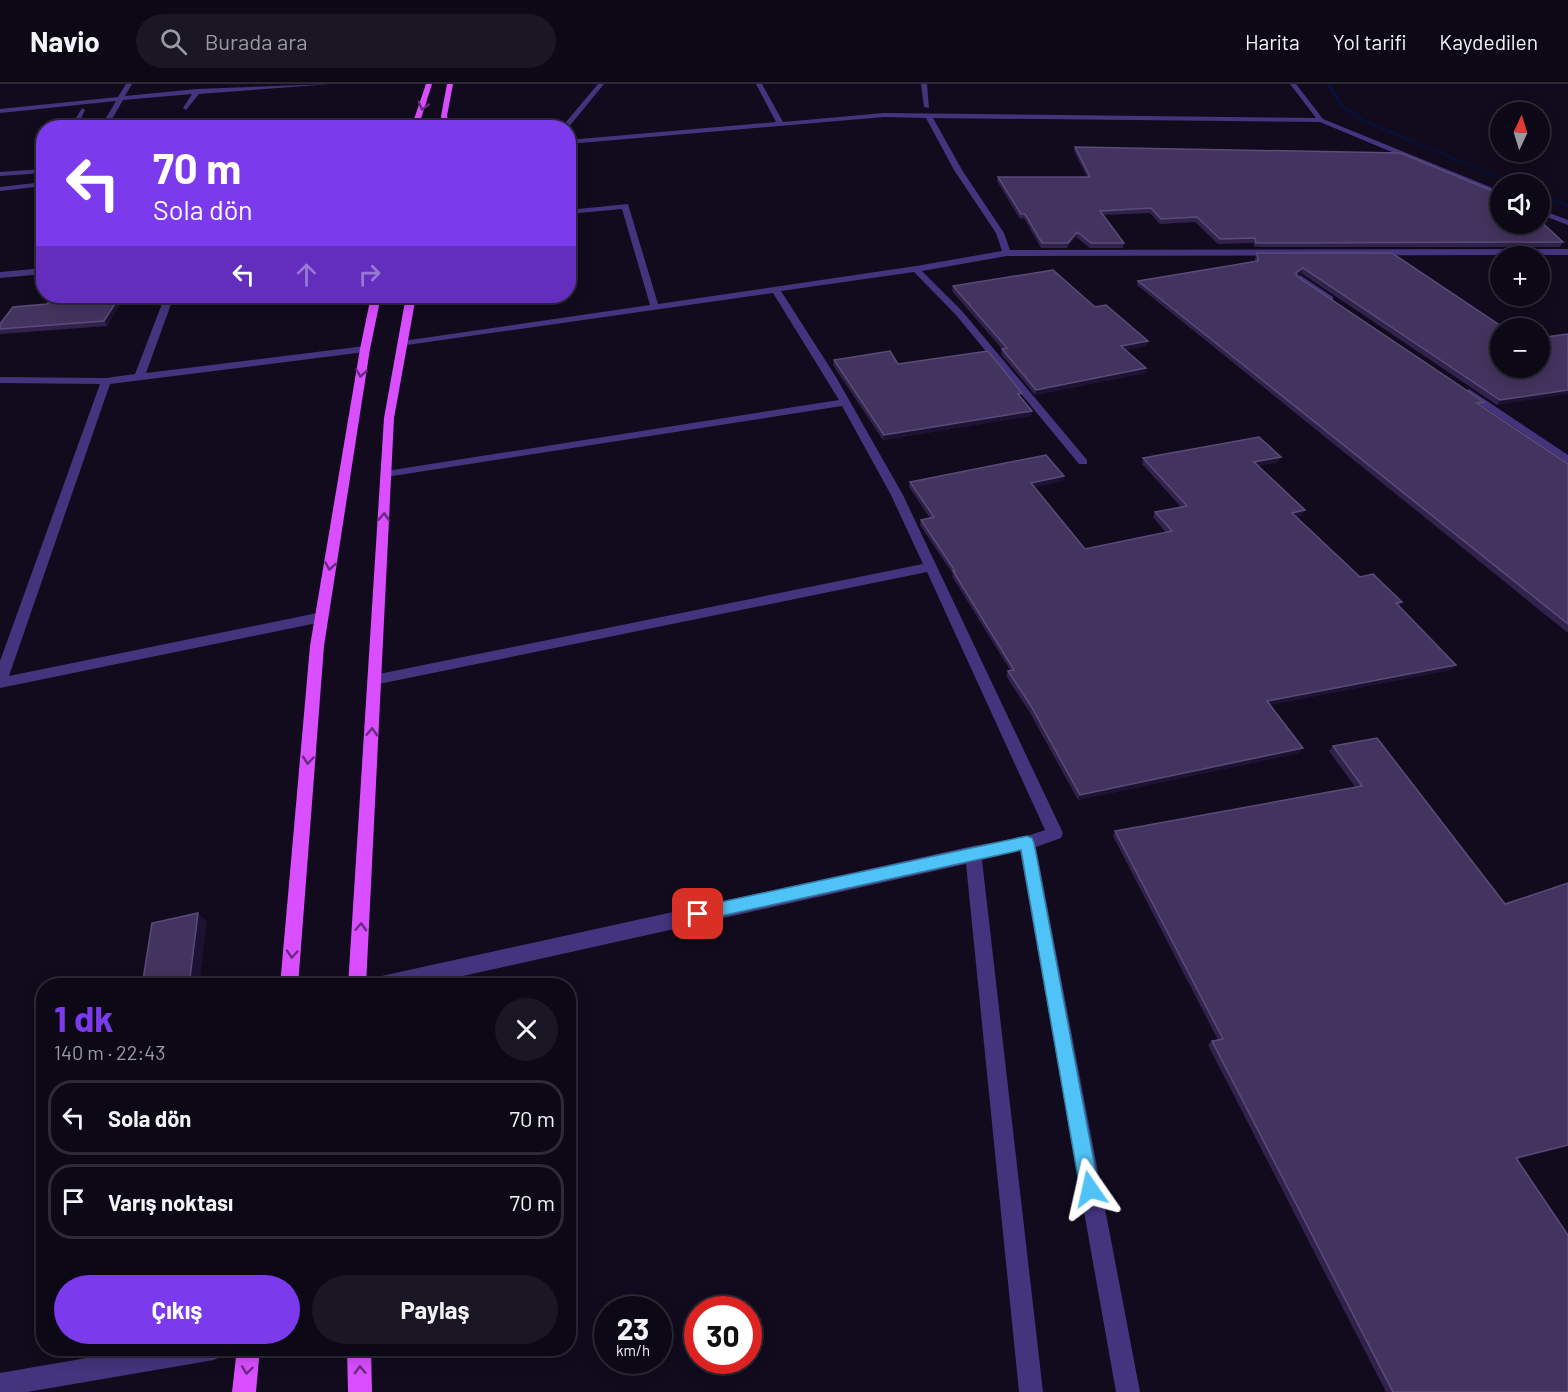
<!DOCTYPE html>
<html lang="tr">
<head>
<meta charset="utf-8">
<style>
  body { margin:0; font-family:Barlow,sans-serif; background:#1b1623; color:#f1f3f6; height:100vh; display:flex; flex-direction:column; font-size:22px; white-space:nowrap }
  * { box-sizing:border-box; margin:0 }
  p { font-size:20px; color:#9a9aa1 }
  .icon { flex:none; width:33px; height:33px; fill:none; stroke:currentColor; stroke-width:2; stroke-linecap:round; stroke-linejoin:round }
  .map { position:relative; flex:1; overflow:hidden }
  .drawer { position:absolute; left:36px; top:894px; width:540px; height:378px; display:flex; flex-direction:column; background:#0d0816; border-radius:24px; box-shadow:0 3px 15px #0003,0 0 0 2px #2d2935 }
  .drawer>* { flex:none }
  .guide { position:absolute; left:36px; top:36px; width:540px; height:183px; border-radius:24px; box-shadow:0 3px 15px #0003,0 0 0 2px #2d2935; background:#7c3aed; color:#fff; overflow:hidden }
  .needle { width:39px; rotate:4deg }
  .fabs { position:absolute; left:1490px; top:18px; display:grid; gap:12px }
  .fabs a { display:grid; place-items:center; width:60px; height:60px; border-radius:50%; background:#0d0816; box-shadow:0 3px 15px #0003,0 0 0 2px #2d2935; font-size:30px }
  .speed { position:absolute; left:594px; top:1212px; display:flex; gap:12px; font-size:30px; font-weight:700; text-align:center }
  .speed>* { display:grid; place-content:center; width:78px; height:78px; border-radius:50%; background:#0d0816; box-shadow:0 3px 15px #0003,0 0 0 2px #2d2935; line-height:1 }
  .speed small { font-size:15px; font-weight:400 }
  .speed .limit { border:9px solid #d22; background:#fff; color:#111 }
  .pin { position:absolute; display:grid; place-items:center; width:51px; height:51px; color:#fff; margin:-26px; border-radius:12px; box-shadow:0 3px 9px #0006 }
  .me { position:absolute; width:66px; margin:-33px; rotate:349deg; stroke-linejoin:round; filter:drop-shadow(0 0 4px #0008) }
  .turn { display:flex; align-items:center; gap:21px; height:126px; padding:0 18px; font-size:27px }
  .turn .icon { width:78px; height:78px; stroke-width:2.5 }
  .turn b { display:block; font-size:42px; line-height:51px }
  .lanes { display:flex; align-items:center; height:57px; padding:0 18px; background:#0003; justify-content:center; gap:30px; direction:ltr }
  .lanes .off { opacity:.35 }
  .round { display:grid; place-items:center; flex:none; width:63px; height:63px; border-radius:32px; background:#1b1623 }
  .headline { display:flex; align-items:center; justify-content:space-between; height:102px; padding:0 18px }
  h1 { font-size:36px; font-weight:700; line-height:45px; color:#7c3aed }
  .action { display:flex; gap:12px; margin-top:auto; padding:12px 18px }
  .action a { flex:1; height:69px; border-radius:36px; background:#7c3aed; color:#fff; font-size:24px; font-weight:700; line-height:69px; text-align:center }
  .action a+a { background:#1b1623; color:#f1f3f6 }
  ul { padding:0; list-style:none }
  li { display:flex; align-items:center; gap:18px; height:75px; margin:0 12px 9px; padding:0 6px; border:3px solid #2d2935; border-radius:24px }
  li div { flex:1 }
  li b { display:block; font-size:22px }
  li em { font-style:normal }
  header { display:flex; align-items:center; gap:36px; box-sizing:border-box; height:84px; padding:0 30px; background:#0d0816; border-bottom:2px solid #2d2935 }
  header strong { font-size:28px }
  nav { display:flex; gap:33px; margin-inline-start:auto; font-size:21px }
  .search { width:420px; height:54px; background:#1b1623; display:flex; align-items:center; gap:15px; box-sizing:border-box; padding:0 21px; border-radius:33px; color:#9a9aa1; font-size:22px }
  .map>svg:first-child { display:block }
</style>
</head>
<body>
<header>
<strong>Navio</strong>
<div class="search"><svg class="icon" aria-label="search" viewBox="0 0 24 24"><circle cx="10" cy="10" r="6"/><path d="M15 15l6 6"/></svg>Burada ara</div>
<nav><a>Harita</a><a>Yol tarifi</a><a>Kaydedilen</a></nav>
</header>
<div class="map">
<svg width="1568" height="1308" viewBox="0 0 1568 1308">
  <rect width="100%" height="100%" fill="#110b1d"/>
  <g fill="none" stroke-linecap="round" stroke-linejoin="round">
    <path fill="#07113a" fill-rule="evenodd" d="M1326 0H1330L1344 22 1365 36 1517 100H1513L1363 38 1342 24Z
      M1539 109 1568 120V123L1539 112Z"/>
    <path fill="#43347d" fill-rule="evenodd" d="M126 0H132L125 12 197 5 331 0 199 10 186 26 183 24 192 10 123 16 107 44H100L116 17 0 29V25L118 13Z
      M598 0H604L568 44H561Z
      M756 0H762L783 38 884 29 1316 34 1290 0H1296L1323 35 1500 107V112H1497L1320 38 933 34 962 86 1004 149 1010 166 1568 165V171L1007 172 922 187 962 227 1087 376V380H1079L956 231 914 188 781 207 836 293 903 411 1063 749 1061 754 1036 763 1140 1308H1116L1020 767 982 776 1043 1308H1019L966 780 418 902H368L371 896 377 893 973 762 1027 752 1045 746 927 488 374 601 367 596 374 591 923 480 891 411 842 322 386 393 380 390 386 387 839 316 773 209 400 262V258L403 257 650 221 622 125 568 130V126L628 120 658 220 916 182 1002 167 996 149 954 86 926 34 884 33 568 60V56L776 38Z
      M921 0H927L929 24 924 23Z
      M82 24 85 26 77 44H70Z
      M44 85V89L0 92V88Z
      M44 98V102L0 107V103Z
      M1539 125 1568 136V141L1539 130Z
      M44 184V190L0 194V188Z
      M1300 191 1333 213V217H1327L1297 196 1296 194Z
      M165 212H174L146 289 365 262 370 265 365 268 110 300 9 592 322 528 329 533 322 538 0 604V577L100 300 0 299V293L106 294 135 290Z
      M1469 305 1568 371V379L1465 310 1464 308Z
      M144 1264H225L222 1272 214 1276 27 1308H0V1289Z"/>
    <path fill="#d94eff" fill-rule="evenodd" d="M426 0H432L418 44H411Z
      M447 0H453L447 32 450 44H443L441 32Z
      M371 212H381L370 265 324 562 298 902H280L310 562 360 265Z
      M406 212H416L394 334 366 902H348L384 334Z
      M237 1264H260L256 1308H232Z
      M347 1264H371L372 1308H348Z"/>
  </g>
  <path fill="#31224c" d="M1075 63 1563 158 1560 163H1254V159L1218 160 1195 138 1160 140 1150 129 1104 131 1124 159 1123 164H1090L1076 153 1067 164H1041L1024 134 1020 135 997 97 998 93H1087L1074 67Z
    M1257 169H1392L1500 284 1568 250 1497 321 1301 189 1297 192 1298 193 1482 322 1568 380V549L1137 201 1138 197 1255 177V174Z
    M953 202 1095 223 1147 262 1125 266 1145 289 1035 311 1001 270 1002 265 952 207Z
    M125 212 107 242 0 250V245L47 220Z
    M834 276 898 280 1021 314 1032 327 1031 332 883 356 833 281Z
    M1143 374 1278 378 1258 382 1305 426 1302 431 1296 432 1360 493 1402 518 1399 522 1451 586 1269 621 1299 669 1078 716 1029 627 1006 592 1008 587 1010 586 952 492 953 490 920 441 921 436 930 434 909 403 910 398 1063 397 1035 403 1085 465 1166 449 1153 433 1155 428 1181 423 1142 380Z
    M1333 662 1505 820 1568 799V1062L1517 1075 1568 1308H1386L1208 961 1212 957 1218 956 1113 752 1115 747 1356 704 1329 667Z"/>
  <path fill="#1d1231" d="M1077 148 1076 153 1067 164 1068 159Z
    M1303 184 1301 189 1294 193 1296 189Z
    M120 212H125L107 242 104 237Z
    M1148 257 1147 262 1120 267 1121 262Z
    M1146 284 1145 289 1035 311 1036 306Z
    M1568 306V310L1497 321 1500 316Z
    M1032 327 1031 332 883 356 884 351Z
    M1281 373 1278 378 1252 383 1254 378Z
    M1064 392 1063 397 1030 404 1031 399Z
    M1305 426 1302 431 1289 434 1292 429Z
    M1456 581 1451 586 1263 622 1267 617Z
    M1303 664 1299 669 1078 716 1080 711Z
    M198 829 207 837 199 902H189Z
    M1568 1061V1062L1509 1077 1516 1074Z"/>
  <path fill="#43345f" stroke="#5a4b78" stroke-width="1.5" d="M1075 63 1401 69 1500 110V140H1539V136L1563 158 1256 159 1255 154 1220 155 1197 133 1161 135 1151 124 1100 127 1124 159H1091L1077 148 1068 159H1042L1025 130H1021L998 93H1090Z
    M1257 169H1392L1504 244H1500V284H1539V254L1568 250V306L1500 316 1303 184 1296 189 1298 193 1484 318 1477 319 1568 380V540L1138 197 1258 177Z
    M1053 186 1095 223 1106 221 1148 257 1121 262 1146 284 1036 306 1002 265 1007 264 953 202Z
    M54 212H120L104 237 0 245V240L13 223 47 220Z
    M890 267 898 280 988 267 1022 309 1018 310 1032 327 884 351 834 276Z
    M1259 353 1281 373 1254 378 1305 426 1292 429 1360 493 1373 490 1402 518 1396 519 1456 581 1267 617 1303 664 1080 711 1031 622 1008 587 1014 586 953 487H955L921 436 934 433 910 398 1046 371 1064 392 1031 399 1085 465 1172 447 1155 428 1187 422 1143 374Z
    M1377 654 1505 820 1568 799V1061L1516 1074 1568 1151V1308H1393L1212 957 1223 955 1115 747 1362 702 1333 662Z
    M198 829 189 902H142L152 839Z"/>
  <defs><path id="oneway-chevron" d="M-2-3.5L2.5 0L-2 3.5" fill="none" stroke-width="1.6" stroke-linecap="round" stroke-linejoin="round" transform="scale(1.5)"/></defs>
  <g stroke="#6b2983">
    <use href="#oneway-chevron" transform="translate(423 22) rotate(105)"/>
    <use href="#oneway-chevron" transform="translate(361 289) rotate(99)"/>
    <use href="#oneway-chevron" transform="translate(384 433) rotate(-87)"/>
    <use href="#oneway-chevron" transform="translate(330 482) rotate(99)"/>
    <use href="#oneway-chevron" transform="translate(372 648) rotate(-87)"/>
    <use href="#oneway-chevron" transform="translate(308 676) rotate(95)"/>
    <use href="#oneway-chevron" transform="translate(361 843) rotate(-87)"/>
    <use href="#oneway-chevron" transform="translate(292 870) rotate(95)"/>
    <use href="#oneway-chevron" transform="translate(247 1286) rotate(97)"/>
    <use href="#oneway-chevron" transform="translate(360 1286) rotate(-92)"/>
  </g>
  <path fill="#4fc3f7" stroke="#337fa1" stroke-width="1.5" d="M1027 752 1032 754 1034 759 1099 1105 1096 1111 1090 1114 1083 1111 1080 1105 1021 766 698 837 692 835 690 830 692 825 698 823Z"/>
</svg>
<div class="fabs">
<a><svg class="needle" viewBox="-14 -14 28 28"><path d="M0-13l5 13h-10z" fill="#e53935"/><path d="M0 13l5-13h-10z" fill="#9a9aa1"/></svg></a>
<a><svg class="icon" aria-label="sound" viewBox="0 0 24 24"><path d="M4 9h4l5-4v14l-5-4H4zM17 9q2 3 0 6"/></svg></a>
<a>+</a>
<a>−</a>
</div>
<div class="speed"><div>23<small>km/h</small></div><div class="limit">30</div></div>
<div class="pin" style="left:698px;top:830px;background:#d93025"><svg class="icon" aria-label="arrive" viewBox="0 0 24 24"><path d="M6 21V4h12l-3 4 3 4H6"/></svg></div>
<svg class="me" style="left:1090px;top:1105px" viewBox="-20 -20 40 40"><path d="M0-17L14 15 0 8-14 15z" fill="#4fc3f7" stroke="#fff" stroke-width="4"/></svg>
<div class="guide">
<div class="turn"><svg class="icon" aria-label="left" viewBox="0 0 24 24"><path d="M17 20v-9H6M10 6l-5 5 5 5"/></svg><div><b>70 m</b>Sola dön</div></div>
<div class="lanes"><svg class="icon" aria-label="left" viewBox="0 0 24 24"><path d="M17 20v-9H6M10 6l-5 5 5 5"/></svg><svg class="icon off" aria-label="ahead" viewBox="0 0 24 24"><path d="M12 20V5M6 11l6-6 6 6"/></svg><svg class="icon off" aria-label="right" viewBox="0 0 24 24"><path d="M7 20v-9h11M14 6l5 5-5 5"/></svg></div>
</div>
<section class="drawer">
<div class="headline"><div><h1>1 dk</h1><p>140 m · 22:43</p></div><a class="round"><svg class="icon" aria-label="close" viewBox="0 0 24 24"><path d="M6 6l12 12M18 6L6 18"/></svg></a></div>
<ul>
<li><svg class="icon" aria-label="left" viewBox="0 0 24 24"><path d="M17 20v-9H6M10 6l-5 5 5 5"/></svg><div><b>Sola dön</b></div><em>70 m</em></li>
<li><svg class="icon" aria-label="arrive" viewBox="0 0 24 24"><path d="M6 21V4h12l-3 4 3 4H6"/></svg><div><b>Varış noktası</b></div><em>70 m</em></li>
</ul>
<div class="action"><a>Çıkış</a><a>Paylaş</a></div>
</section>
</div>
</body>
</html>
